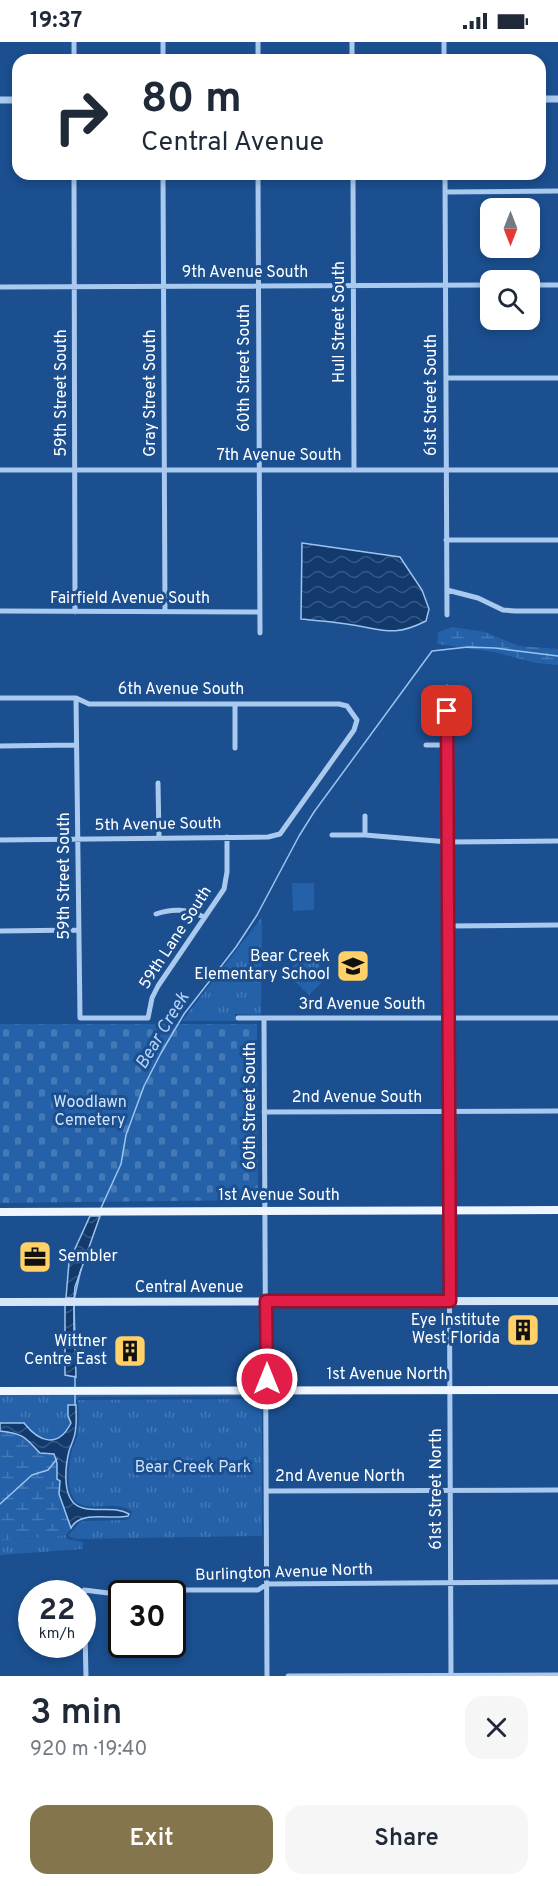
<!DOCTYPE html>
<html lang="en">
<head>
<meta charset="utf-8">
<style>
  body { margin:0; font-family:Overpass,sans-serif; background:#f6f6f7; color:#1f2937; height:100vh; display:flex; flex-direction:column; font-size:22px; white-space:nowrap }
  * { box-sizing:border-box; margin:0 }
  p { font-size:20px; color:#747a83 }
  .icon { flex:none; width:33px; height:33px; fill:none; stroke:currentColor; stroke-width:2; stroke-linecap:round; stroke-linejoin:round }
  .map { position:relative; height:1634px; overflow:hidden }
  .drawer { display:flex; flex-direction:column; background:#fff; flex:1 }
  .drawer>* { flex:none }
  .top-card { position:absolute; left:12px; top:12px; width:534px; height:126px; border-radius:18px; box-shadow:0 3px 9px #0003; background:#fff; color:#1f2937; overflow:hidden }
  .needle { width:39px; rotate:180deg }
  .tools { position:absolute; left:480px; top:156px; display:grid; gap:12px }
  .tools a { display:grid; place-items:center; width:60px; height:60px; border-radius:12px; background:#fff; box-shadow:0 3px 9px #0003; font-size:30px }
  .speed { position:absolute; left:18px; top:1538px; display:flex; gap:12px; font-size:30px; font-weight:700; text-align:center }
  .speed>* { display:grid; place-content:center; width:78px; height:78px; border-radius:50%; background:#fff; box-shadow:0 3px 9px #0003; line-height:1 }
  .speed small { font-size:15px; font-weight:400 }
  .speed .limit { border:3px solid #111; border-radius:9px; background:#fff; color:#111 }
  .pin { position:absolute; display:grid; place-items:center; width:51px; height:51px; color:#fff; margin:-26px; border-radius:12px; box-shadow:0 3px 9px #0006 }
  .me { position:absolute; width:66px; margin:-33px; rotate:0deg; stroke-linejoin:round; filter:drop-shadow(0 0 4px #0008) }
  .turn { display:flex; align-items:center; gap:21px; height:126px; padding:0 30px; font-size:27px }
  .turn .icon { width:78px; height:78px; stroke-width:2.5 }
  .turn b { display:block; font-size:42px; line-height:51px }
  .round { display:grid; place-items:center; flex:none; width:63px; height:63px; border-radius:18px; background:#f6f6f7 }
  .overview { display:flex; align-items:center; justify-content:space-between; height:102px; padding:0 30px }
  h1 { font-size:36px; font-weight:600; line-height:45px }
  .cta { display:flex; gap:12px; margin-top:auto; padding:12px 30px }
  .cta a { flex:1; height:69px; border-radius:18px; background:#84754c; color:#fff; font-size:24px; font-weight:600; line-height:69px; text-align:center }
  .cta a+a { background:#f6f6f7; color:#1f2937 }
  .status { display:flex; justify-content:space-between; align-items:center; height:42px; padding:0 30px; background:#fff; direction:ltr }
  .status svg { height:16px; fill:currentColor }
  .map>svg:first-child { display:block }
</style>
</head>
<body>
<div class="status"><b>19:37</b><svg viewBox="0 0 49 12"><path d="M0 12V9h3v3zM5 12V6h3v6zM10 12V3h3v9zM15 12V0h3v12zM26 1h20v11H26zM47 4h2v5h-2z"/></svg></div>
<div class="map">
<svg width="558" height="1634" viewBox="0 0 558 1634">
  <defs>
    <pattern id="wetland-marsh" width="20" height="14" patternUnits="userSpaceOnUse" patternTransform="scale(1.5)"><rect width="20" height="14" fill="#2461a8"/><path d="M1 5h8M5 5V1M11 12h8M15 12V8" fill="none" stroke="#4579b5"/></pattern>
    <pattern id="cemetery-stones" width="16" height="16" patternUnits="userSpaceOnUse" patternTransform="scale(1.5)"><rect width="16" height="16" fill="#2461a8"/><path d="M2 7V4a2 2 0 0 1 4 0v3zM10 15v-3a2 2 0 0 1 4 0v3z" fill="#4579b5"/></pattern>
    <pattern id="park-tufts" width="24" height="20" patternUnits="userSpaceOnUse" patternTransform="scale(1.5)"><rect width="24" height="20" fill="#2461a8"/><path d="M3 7l-1-3M5 7V3M7 7l1-3M15 17l-1-3M17 17v-4M19 17l1-3" fill="none" stroke="#4579b5"/></pattern>
    <pattern id="water-waves" width="16" height="10" patternUnits="userSpaceOnUse" patternTransform="scale(1.5)"><rect width="16" height="10" fill="#123a6d"/><path d="M0 5q4-4 8 0t8 0" fill="none" stroke="#365883"/></pattern>
  </defs>
  <rect width="100%" height="100%" fill="#1b4f8f"/>
  <path fill="#2461a8" d="M292 841H314V868L293 869Z"/>
  <path fill="url(#wetland-marsh)" d="M452 585 485 590 519 604 558 607V623L536 621 494 610 437 602 438 590Z
    M0 1389 16 1390 46 1413 54 1412 57 1421V1437L60 1439 59 1452 71 1486 66 1493 0 1499Z"/>
  <path fill="url(#cemetery-stones)" d="M0 982H257L258 1158 0 1161Z"/>
  <path fill="url(#park-tufts)" d="M262 875 261 973 235 972V979H182Z
    M307 910 321 925V941L309 953 286 931Z
    M0 1352 261 1353 262 1356 257 1354 79 1355 76 1358V1363H68V1374L71 1381C58 1407 39 1400 24 1381H0Z
    M257 1357 262 1363V1494L77 1497 68 1494 79 1481 83 1479 125 1478 130 1476 132 1470C121 1460 102 1466 87 1464 64 1461 68 1430 71 1413 72 1405 77 1398 78 1391 79 1380 79 1369 78 1358Z
    M66 1493 67 1497 83 1500V1507L0 1513V1499Z"/>
  <path fill="url(#water-waves)" stroke="#9cc4f0" stroke-width="1.5" d="M302 501 400 515 422 548 429 567 426 579C394 595 385 588 353 583 336 580 318 579 301 577Z
    M90 1174H100L75 1245 74 1256H66L69 1220Z
    M65 1263H74L76 1335 65 1333Z
    M68 1363H76C76 1372 77 1382 75 1391 74 1397 71 1403 69 1409 65 1426 61 1461 83 1466 98 1470 116 1464 129 1472L128 1474C111 1478 80 1468 71 1486L59 1452 60 1439 57 1437V1421L54 1412 40 1411C24 1394 24 1392 0 1389V1381H24C39 1400 58 1407 71 1381L68 1374Z"/>
  <g fill="none" stroke-linecap="round" stroke-linejoin="round">
    <path stroke="#9cc4f0" stroke-width="1.5" d="M101 1166 121 1122 126 1093 144 1044 161 1011 184 972 236 905 257 873 299 794 314 770 432 609 468 605 495 606 558 614
      M74 1258 81 1227
      M74 1291V1262
      M75 1334V1345
      M75 1352V1363
      M0 1462 32 1433 48 1428 57 1417"/>
    <path stroke="#a9c9ee" stroke-width="5" d="M74 0V18
      M163 0V18
      M258 0V18
      M352 0V18
      M444 0V18
      M74 132 75 570
      M163 132 165 570
      M258 132 260 591
      M353 132 354 427
      M445 132 447 573
      M445 150 558 149
      M530 243H558
      M0 245 490 243
      M446 336H558
      M0 428H558
      M446 498H558
      M447 548 478 556 503 568 515 569H558
      M0 569 260 570
      M447 645 451 1634
      M0 656H76L89 662H339L347 664 357 678 354 688 280 792 268 795 0 798
      M76 656 80 976H148L152 956 158 944 224 847 227 830V795
      M426 703H447
      M0 704 76 703
      M235 706V662
      M158 741 159 795
      M365 774V793
      M332 793H365L448 800 558 799
      M156 872C173 866 187 867 204 875
      M448 884 558 883
      M0 889 79 888
      M238 976H558
      M264 977 267 1634
      M264 1070 558 1069
      M267 1449 558 1448
      M86 1634 84 1548 116 1552 133 1548H258L267 1542 558 1540
      M288 1634 558 1633"/>
    <path stroke="#a9c9ee" stroke-width="7" d="M540 57H558
      M0 58H18"/>
    <path stroke="#d6e6fa" stroke-width="8" d="M0 1260 558 1259"/>
    <path stroke="#f0f6ff" stroke-width="8" d="M0 1170 558 1168
      M0 1349 558 1348"/>
  </g>
  <g fill="none" stroke-linecap="round" stroke-linejoin="round">
    <g stroke="#92132f" stroke-width="15">
      <path id="route" d="M267 1337 266 1259H450L447 669"/>
    </g>
    <use href="#route" stroke="#e11d48" stroke-width="10"/>
  </g>
  <defs>
    <g id="school-square" transform="scale(1.725)"><rect x="-9" y="-9" width="18" height="18" rx="4" fill="#ffd166" stroke="#1b4f8f"/><path d="M0-5L7-2L0 1L-7-2ZM-4 1L0 2.5L4 1V4Q0 6-4 4Z" fill="#111"/></g>
    <g id="office-square" transform="scale(1.725)"><rect x="-9" y="-9" width="18" height="18" rx="4" fill="#ffd166" stroke="#1b4f8f"/><path d="M-6-3h4V-5.5h4V-3h4V5H-6ZM-1-4.5V-3h2v-1.5ZM-6 0V1H6V0Z" fill="#111"/></g>
    <g id="building-square" transform="scale(1.725)"><rect x="-9" y="-9" width="18" height="18" rx="4" fill="#ffd166" stroke="#1b4f8f"/><path d="M-4-6H4V6H1V3H-1V6H-4ZM-2.5-4.3h1.7v1.8h-1.7ZM.8-4.3h1.7v1.8H.8ZM-2.5-1h1.7V.8h-1.7ZM.8-1h1.7V.8H.8Z" fill="#111"/></g>
  </defs>
  <g fill-rule="evenodd">
    <use href="#school-square" x="353" y="924"/>
    <use href="#office-square" x="35" y="1215"/>
    <use href="#building-square" x="523" y="1288"/>
    <use href="#building-square" x="130" y="1309"/>
  </g>
  <g text-anchor="middle" dominant-baseline="central" stroke-width="6" stroke-linejoin="round" paint-order="stroke">
    <g font-size="16" fill="#fff" stroke="#1b4f8f">
      <text x="245" y="231">9th Avenue South</text>
      <text transform="translate(340 280) rotate(-90)">Hull Street South</text>
      <text transform="translate(245 326) rotate(-90)">60th Street South</text>
      <text transform="translate(62 351) rotate(-90)">59th Street South</text>
      <text transform="translate(151 351) rotate(-90)">Gray Street South</text>
      <text transform="translate(432 353) rotate(-90)">61st Street South</text>
      <text x="279" y="414">7th Avenue South</text>
      <text x="130" y="557">Fairfield Avenue South</text>
      <text x="181" y="648">6th Avenue South</text>
      <text transform="translate(158 783) rotate(-1)">5th Avenue South</text>
      <text transform="translate(65 834) rotate(-90)">59th Street South</text>
      <text transform="translate(176 896) rotate(-57)">59th Lane South</text>
      <text x="362" y="963">3rd Avenue South</text>
      <text x="357" y="1056">2nd Avenue South</text>
      <text transform="translate(251 1064) rotate(-90)">60th Street South</text>
      <text x="279" y="1154">1st Avenue South</text>
      <text x="189" y="1246">Central Avenue</text>
      <text x="387" y="1333">1st Avenue North</text>
      <text x="340" y="1435">2nd Avenue North</text>
      <text transform="translate(437 1447) rotate(-90)">61st Street North</text>
      <text transform="translate(284 1531) rotate(-2)">Burlington Avenue North</text>
    </g>
    <g font-size="16" fill="#fff" stroke="#1b4f8f" text-anchor="end">
      <text x="330" y="915">Bear Creek<tspan x="330" dy="18">Elementary School</tspan></text>
      <text x="58" y="1215" text-anchor="start">Sembler</text>
      <text x="500" y="1279">Eye Institute<tspan x="500" dy="18">West Florida</tspan></text>
      <text x="107" y="1300">Wittner<tspan x="107" dy="18">Centre East</tspan></text>
    </g>
    <g font-size="16" fill="#cfe3fa" stroke="#1b4f8f">
      <text x="90" y="1061">Woodlawn<tspan x="90" dy="18">Cemetery</tspan></text>
      <text x="193" y="1426">Bear Creek Park</text>
    </g>
    <g font-size="18" font-style="italic" fill="#b5d3f5" stroke="#1b4f8f">
      <text transform="translate(163 989) rotate(-59)">Bear Creek</text>
    </g>
  </g>
</svg>
<div class="tools">
<a><svg class="needle" viewBox="-14 -14 28 28"><path d="M0-13l5 13h-10z" fill="#e53935"/><path d="M0 13l5-13h-10z" fill="#747a83"/></svg></a>
<a><svg class="icon" aria-label="search" viewBox="0 0 24 24"><circle cx="10" cy="10" r="6"/><path d="M15 15l6 6"/></svg></a>
</div>
<div class="speed"><div>22<small>km/h</small></div><div class="limit">30</div></div>
<div class="pin" style="left:447px;top:669px;background:#d93025"><svg class="icon" aria-label="arrive" viewBox="0 0 24 24"><path d="M6 21V4h12l-3 4 3 4H6"/></svg></div>
<svg class="me" style="left:267px;top:1337px" viewBox="-20 -20 40 40"><circle r="17" fill="#e11d48" stroke="#fff" stroke-width="3"/><path d="M0-11L8 9 0 5-8 9z" fill="#fff"/></svg>
<div class="top-card">
<div class="turn"><svg class="icon" aria-label="right" viewBox="0 0 24 24"><path d="M7 20v-9h11M14 6l5 5-5 5"/></svg><div><b>80 m</b>Central Avenue</div></div>
</div>
</div>
<section class="drawer">
<div class="overview"><div><h1>3 min</h1><p>920 m · 19:40</p></div><a class="round"><svg class="icon" aria-label="close" viewBox="0 0 24 24"><path d="M6 6l12 12M18 6L6 18"/></svg></a></div>
<div class="cta"><a>Exit</a><a>Share</a></div>
</section>
</body>
</html>
